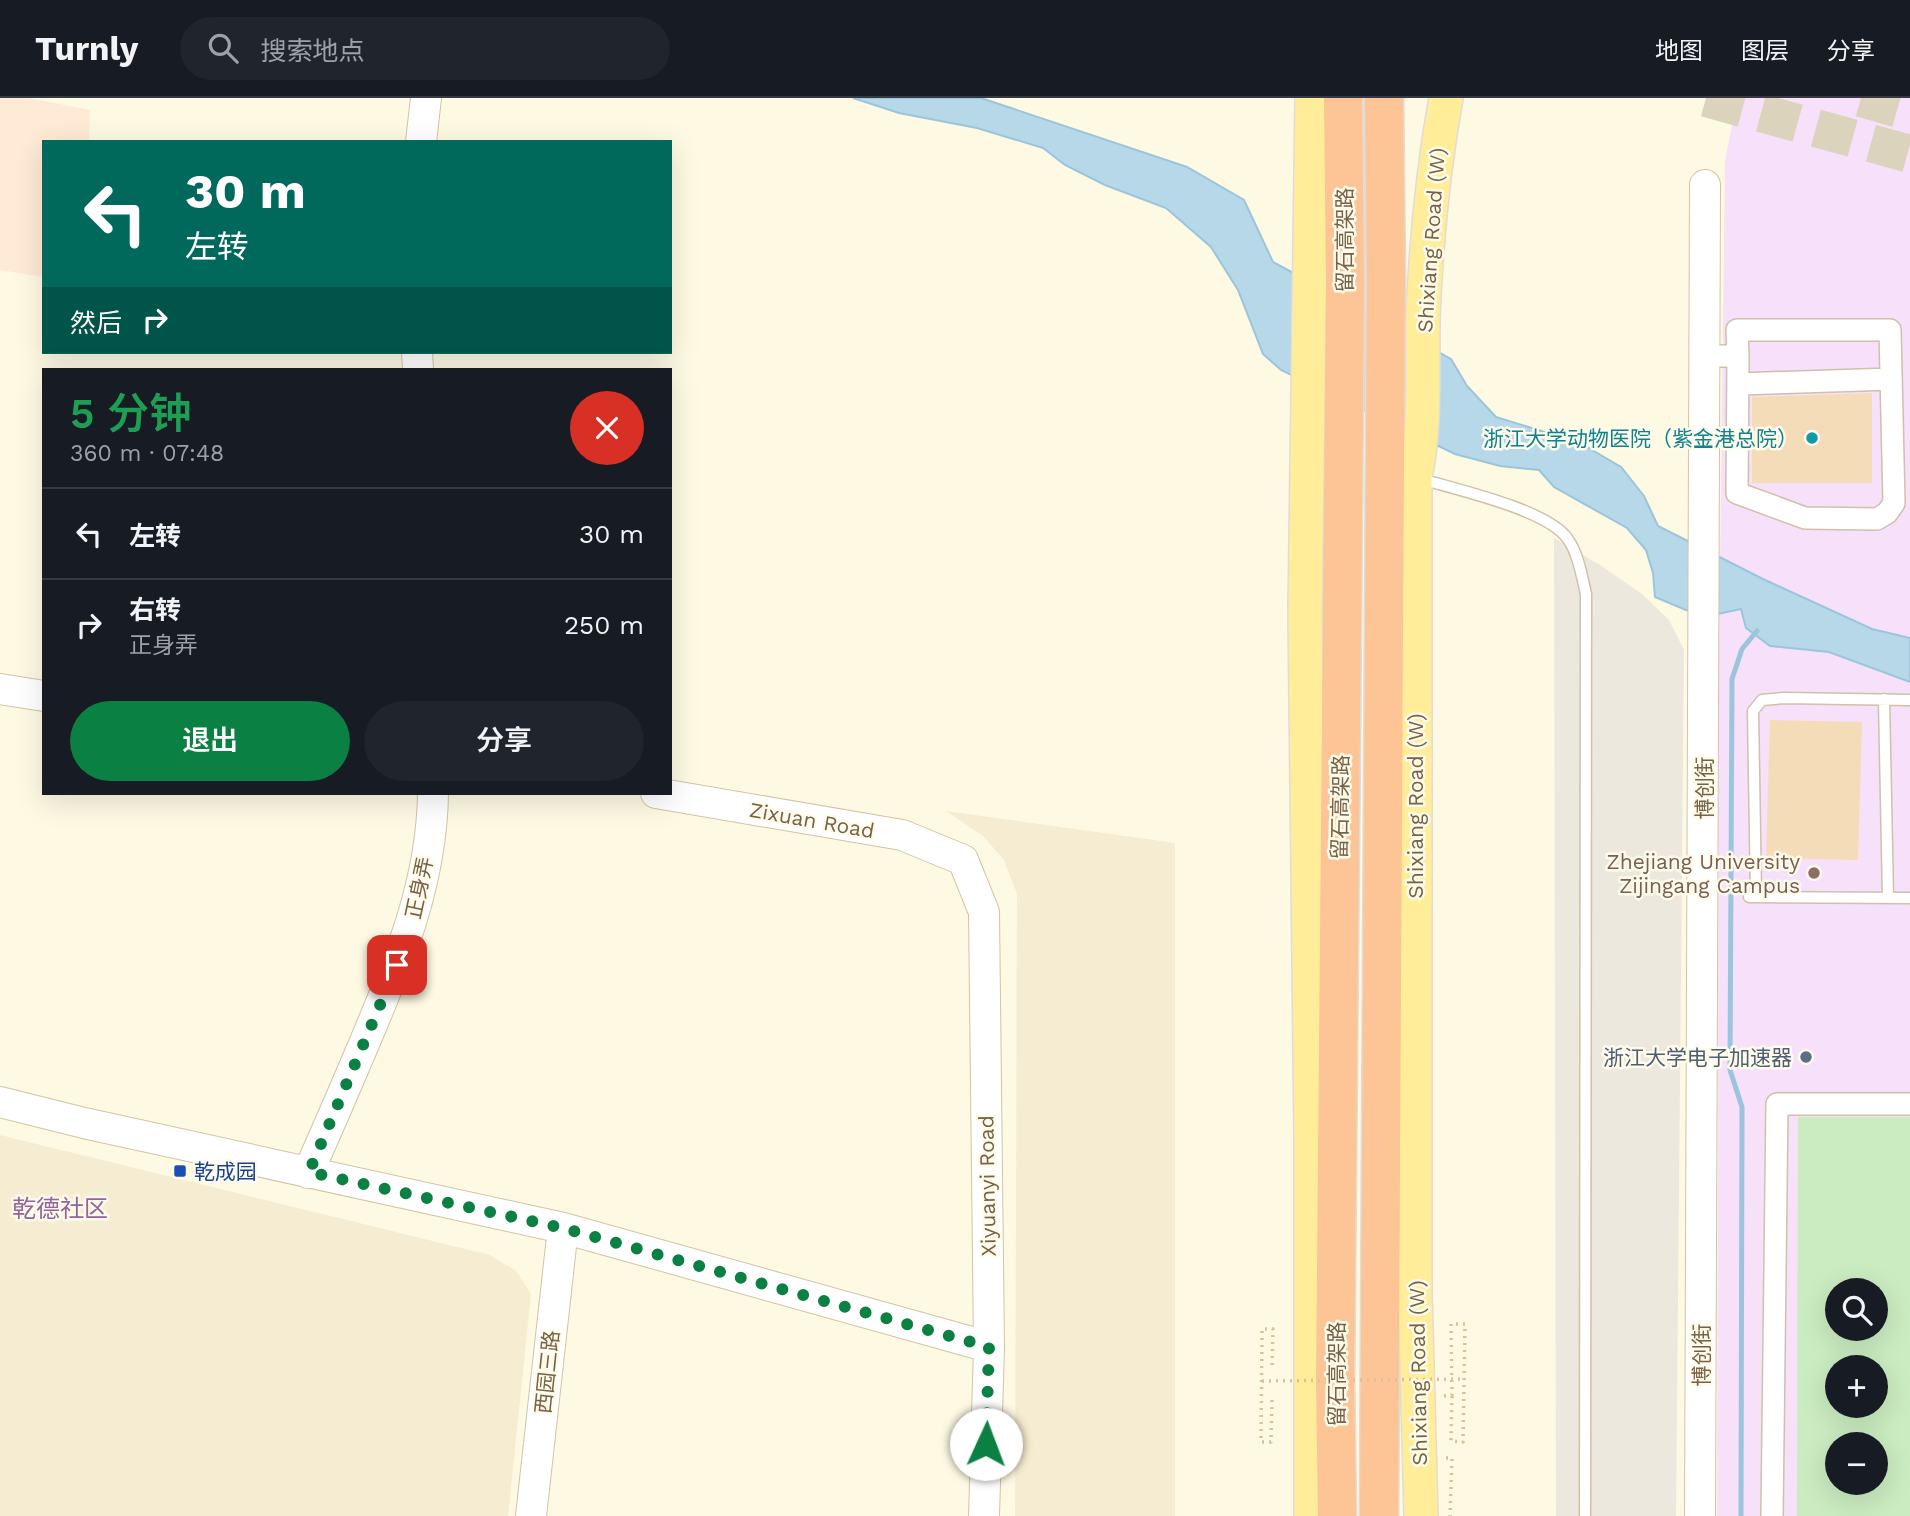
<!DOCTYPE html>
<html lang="zh">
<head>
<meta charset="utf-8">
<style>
  body { margin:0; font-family:"Work Sans","Noto Sans SC",sans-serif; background:#20242c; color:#f1f3f6; height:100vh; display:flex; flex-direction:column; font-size:26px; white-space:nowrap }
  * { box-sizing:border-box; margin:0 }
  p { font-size:23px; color:#9ea1a6 }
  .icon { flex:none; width:38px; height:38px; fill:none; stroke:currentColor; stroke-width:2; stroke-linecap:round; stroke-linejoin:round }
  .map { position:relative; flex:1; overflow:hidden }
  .drawer { position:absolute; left:42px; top:270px; width:630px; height:427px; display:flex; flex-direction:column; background:#171b24; border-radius:0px; box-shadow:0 7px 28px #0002 }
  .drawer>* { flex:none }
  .banner { position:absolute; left:42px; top:42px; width:630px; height:214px; border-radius:0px; box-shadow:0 7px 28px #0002; background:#00695c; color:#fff; overflow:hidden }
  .fabs { position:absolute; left:1825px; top:1180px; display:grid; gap:14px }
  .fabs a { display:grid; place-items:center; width:63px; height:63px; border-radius:50%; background:#171b24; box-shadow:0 7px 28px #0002; font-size:35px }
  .pin { position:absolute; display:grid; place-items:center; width:60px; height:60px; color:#fff; margin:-30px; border-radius:14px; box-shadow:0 4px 10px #0006 }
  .me { position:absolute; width:77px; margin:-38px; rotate:2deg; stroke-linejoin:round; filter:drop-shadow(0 0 5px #0008) }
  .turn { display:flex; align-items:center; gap:24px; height:147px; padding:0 28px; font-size:32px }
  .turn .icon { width:91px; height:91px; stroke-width:2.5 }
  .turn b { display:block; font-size:49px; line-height:60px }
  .then { display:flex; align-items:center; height:66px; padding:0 28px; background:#0003; gap:14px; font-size:26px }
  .round { display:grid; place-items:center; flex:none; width:74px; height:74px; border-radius:37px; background:#20242c }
  .head { display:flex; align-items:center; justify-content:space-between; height:119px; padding:0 28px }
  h1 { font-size:42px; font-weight:600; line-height:52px; color:#1e9e55 }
  .cta { display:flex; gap:14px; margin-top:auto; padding:14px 28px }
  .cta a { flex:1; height:80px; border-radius:42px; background:#0b8043; color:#fff; font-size:28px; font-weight:600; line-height:80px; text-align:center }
  .cta a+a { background:#20242c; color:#f1f3f6 }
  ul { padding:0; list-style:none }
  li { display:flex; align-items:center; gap:21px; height:91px; padding:0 28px; border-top:2px solid #363941 }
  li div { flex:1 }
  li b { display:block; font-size:26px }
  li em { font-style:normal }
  header { display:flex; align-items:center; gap:42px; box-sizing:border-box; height:98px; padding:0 35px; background:#171b24; border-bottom:2px solid #363941 }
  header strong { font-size:33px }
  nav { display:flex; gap:38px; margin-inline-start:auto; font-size:24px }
  .search { width:490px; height:63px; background:#20242c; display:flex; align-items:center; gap:18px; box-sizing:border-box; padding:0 24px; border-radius:38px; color:#9ea1a6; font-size:26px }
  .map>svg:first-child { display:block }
</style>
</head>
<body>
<header>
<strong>Turnly</strong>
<div class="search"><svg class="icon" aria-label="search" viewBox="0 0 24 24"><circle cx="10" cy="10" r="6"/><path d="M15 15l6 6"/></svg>搜索地点</div>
<nav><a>地图</a><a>图层</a><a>分享</a></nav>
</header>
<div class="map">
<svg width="1910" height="1418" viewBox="0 0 1910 1418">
  <rect width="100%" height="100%" fill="#fef9e3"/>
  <path fill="#f6ecd1" d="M946 713 1175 745V1418H1015L1017 796 1004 762 983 738Z
    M0 1037 490 1157 516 1173 531 1196 508 1418H0Z"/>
  <path fill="#ffead6" d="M0 0H29L90 12 89 44H44V179L0 172Z"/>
  <path fill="#ede8de" d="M1554 440 1600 467 1642 496 1669 522 1684 552 1676 1418H1556Z"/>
  <path fill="#f6e0fa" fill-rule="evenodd" d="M1737 0H1910V1418H1717L1719 559 1725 64ZM1838 1192H1876V1230H1838ZM1838 1269H1876V1307H1838ZM1838 1346H1876V1384H1838Z"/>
  <path fill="#caecc0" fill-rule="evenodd" d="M1798 1019H1910V1418H1797ZM1838 1192H1876V1230H1838ZM1838 1269H1876V1307H1838ZM1838 1346H1876V1384H1838Z"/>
  <path fill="#b6d8e9" stroke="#9bc5db" stroke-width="2" d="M853 0H981L1187 69 1244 102 1273 164 1451 261 1467 288 1496 319 1580 345 1621 369 1644 398 1658 428 1763 481 1872 531 1910 540V584L1829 554 1770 548 1746 530 1741 511 1713 517 1686 512 1655 499 1653 475 1646 452 1627 430 1554 389 1539 372 1500 368 1455 356 1281 272 1263 256 1238 192 1211 149 1166 110 1105 87 1065 67 1043 50 977 30 899 15Z"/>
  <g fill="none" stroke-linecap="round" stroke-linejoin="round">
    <path stroke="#9bc5db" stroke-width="5" d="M1741 1418 1742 1009 1730 972 1732 581 1742 551 1757 533"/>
  </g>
  <path fill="#f5dcb8" d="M1872 295V385H1752V299Z
    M1770 622 1862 624 1858 762 1766 760Z"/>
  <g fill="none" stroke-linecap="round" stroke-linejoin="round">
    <path stroke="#dcd3bc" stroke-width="38" stroke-dasharray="38 19" stroke-linecap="butt" d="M1706 0 1910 56
      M1861 0 1910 14"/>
    <g stroke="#d0c1a9" stroke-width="13">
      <path id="lane" d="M1418 380C1454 391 1546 411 1567 440 1578 454 1582 479 1586 496L1585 1418
        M1884 601 1888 800
        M1749 799 1910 800
        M1756 799 1753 613 1762 602 1784 600 1910 602"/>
    </g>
    <g stroke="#d0c1a9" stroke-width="24">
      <path id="street" d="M1704 258H1738L1737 232H1890L1894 405 1887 415 1877 421 1805 420 1737 395 1738 258
        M1738 286 1891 281
        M1772 1418 1777 1006H1910"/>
    </g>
    <g stroke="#d3c3a5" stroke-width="32">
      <path id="secondary" d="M421 44 426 0
        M417 254 418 271
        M0 591 44 598
        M656 695 902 737 963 762 984 814 989 1249 984 1418
        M0 1004 84 1025 563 1130 989 1249
        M308 1075C328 1030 347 986 366 941 400 861 432 783 433 695
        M531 1418 563 1130
        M1700 1418 1705 87"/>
    </g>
    <g stroke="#e1dcd7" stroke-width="36">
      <path id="primary" d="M1311 1418V1039L1305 515 1312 0
        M1421 1418 1415 1192V379C1426 328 1422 272 1423 219 1426 145 1433 72 1446 0"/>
    </g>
    <g stroke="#e1dcd7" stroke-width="41">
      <path id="highway" d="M1337 1418 1335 1282 1345 185 1343 0
        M1379 1418 1386 183 1384 0"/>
    </g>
    <path stroke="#dac09b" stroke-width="3.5" stroke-dasharray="2 5" stroke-linecap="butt" d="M1444 1298 1452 1297 1451 1226H1465L1463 1344 1451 1343 1452 1297
      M1272 1302 1271 1344H1261L1262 1231H1273L1272 1270
      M1446 1360H1452L1450 1418"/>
    <use href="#lane" stroke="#fff" stroke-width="10"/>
    <use href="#street" stroke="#fff" stroke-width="21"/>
    <use href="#secondary" stroke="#fff" stroke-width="30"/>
    <use href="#primary" stroke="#ffed99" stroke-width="33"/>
    <use href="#highway" stroke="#fdc495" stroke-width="38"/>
    <path stroke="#dac09b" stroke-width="3.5" stroke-dasharray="2 5" stroke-linecap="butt" d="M1262 1283 1464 1281"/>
  </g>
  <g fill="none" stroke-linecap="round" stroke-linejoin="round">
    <path stroke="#0b8043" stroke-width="12" stroke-dasharray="0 21.6" d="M397 867 309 1074 563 1130 989 1249 986 1346"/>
  </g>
  <circle fill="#0f9aa8" stroke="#fffbeb" stroke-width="2.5" cx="1812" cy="340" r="7"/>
  <circle fill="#8d6e63" stroke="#fffbeb" stroke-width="2.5" cx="1814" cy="775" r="7"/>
  <circle fill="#5c6f8a" stroke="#fffbeb" stroke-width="2.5" cx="1806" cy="959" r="7"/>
  <rect fill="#1a4fb4" stroke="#fffbeb" stroke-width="2.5" x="173" y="1066" width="14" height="14" rx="3.5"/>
  <g text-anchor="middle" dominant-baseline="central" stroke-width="5" stroke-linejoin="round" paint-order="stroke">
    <g font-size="21" fill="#786247" stroke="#fffbeb">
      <text transform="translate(1344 142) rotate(-90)">留石高架路</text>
      <text transform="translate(1431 142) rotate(-86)">Shixiang Road (W)</text>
      <text transform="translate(1704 690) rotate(-90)">博创街</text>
      <text transform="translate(1415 708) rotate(-90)">Shixiang Road (W)</text>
      <text transform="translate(1340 709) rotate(-89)">留石高架路</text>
      <text transform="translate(812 722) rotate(10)">Zixuan Road</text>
      <text transform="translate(419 790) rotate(-78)">正身弄</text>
      <text transform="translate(987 1088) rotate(-91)">Xiyuanyi Road</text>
      <text transform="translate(1701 1257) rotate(-90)">博创街</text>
      <text transform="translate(547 1274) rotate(-84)">西园三路</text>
      <text transform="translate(1418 1275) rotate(-91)">Shixiang Road (W)</text>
      <text transform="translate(1336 1276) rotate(-90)">留石高架路</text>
    </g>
    <g font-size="21" fill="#0d838f" stroke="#fffbeb" text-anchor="end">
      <text x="1798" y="340">浙江大学动物医院（紫金港总院）</text>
    </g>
    <g font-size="21" fill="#785e54" stroke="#fffbeb" text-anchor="end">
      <text x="1800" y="763">Zhejiang University<tspan x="1800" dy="24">Zijingang Campus</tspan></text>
    </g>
    <g font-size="21" fill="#4e5e75" stroke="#fffbeb" text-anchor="end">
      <text x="1792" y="959">浙江大学电子加速器</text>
    </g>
    <g font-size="21" fill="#164399" stroke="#fffbeb" text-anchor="start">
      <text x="194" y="1073">乾成园</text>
    </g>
    <g font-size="24" fill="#94629c" stroke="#fffbeb">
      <text x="60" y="1111">乾德社区</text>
    </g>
  </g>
</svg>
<div class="fabs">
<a><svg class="icon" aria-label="search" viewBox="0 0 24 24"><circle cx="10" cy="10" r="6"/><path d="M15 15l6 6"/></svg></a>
<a>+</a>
<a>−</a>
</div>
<div class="pin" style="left:397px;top:867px;background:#d93025"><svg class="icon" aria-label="arrive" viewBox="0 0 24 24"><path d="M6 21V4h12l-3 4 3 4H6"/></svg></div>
<svg class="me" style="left:986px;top:1346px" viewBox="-20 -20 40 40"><circle r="19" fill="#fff"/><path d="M0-13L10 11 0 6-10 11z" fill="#0b8043"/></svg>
<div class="banner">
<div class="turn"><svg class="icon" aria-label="left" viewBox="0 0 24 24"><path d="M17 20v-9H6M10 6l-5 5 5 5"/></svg><div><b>30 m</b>左转</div></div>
<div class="then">然后<svg class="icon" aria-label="right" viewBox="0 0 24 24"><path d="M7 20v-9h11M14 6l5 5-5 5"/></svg></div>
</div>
<section class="drawer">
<div class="head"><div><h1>5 分钟</h1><p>360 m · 07:48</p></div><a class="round" style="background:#d93025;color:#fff"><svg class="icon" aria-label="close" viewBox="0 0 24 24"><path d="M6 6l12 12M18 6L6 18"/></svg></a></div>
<ul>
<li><svg class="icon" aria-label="left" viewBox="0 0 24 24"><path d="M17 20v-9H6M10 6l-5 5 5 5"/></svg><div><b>左转</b></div><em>30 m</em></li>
<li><svg class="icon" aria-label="right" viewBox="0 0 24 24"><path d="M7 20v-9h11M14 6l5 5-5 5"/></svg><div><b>右转</b><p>正身弄</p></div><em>250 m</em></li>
</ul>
<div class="cta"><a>退出</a><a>分享</a></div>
</section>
</div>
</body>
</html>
